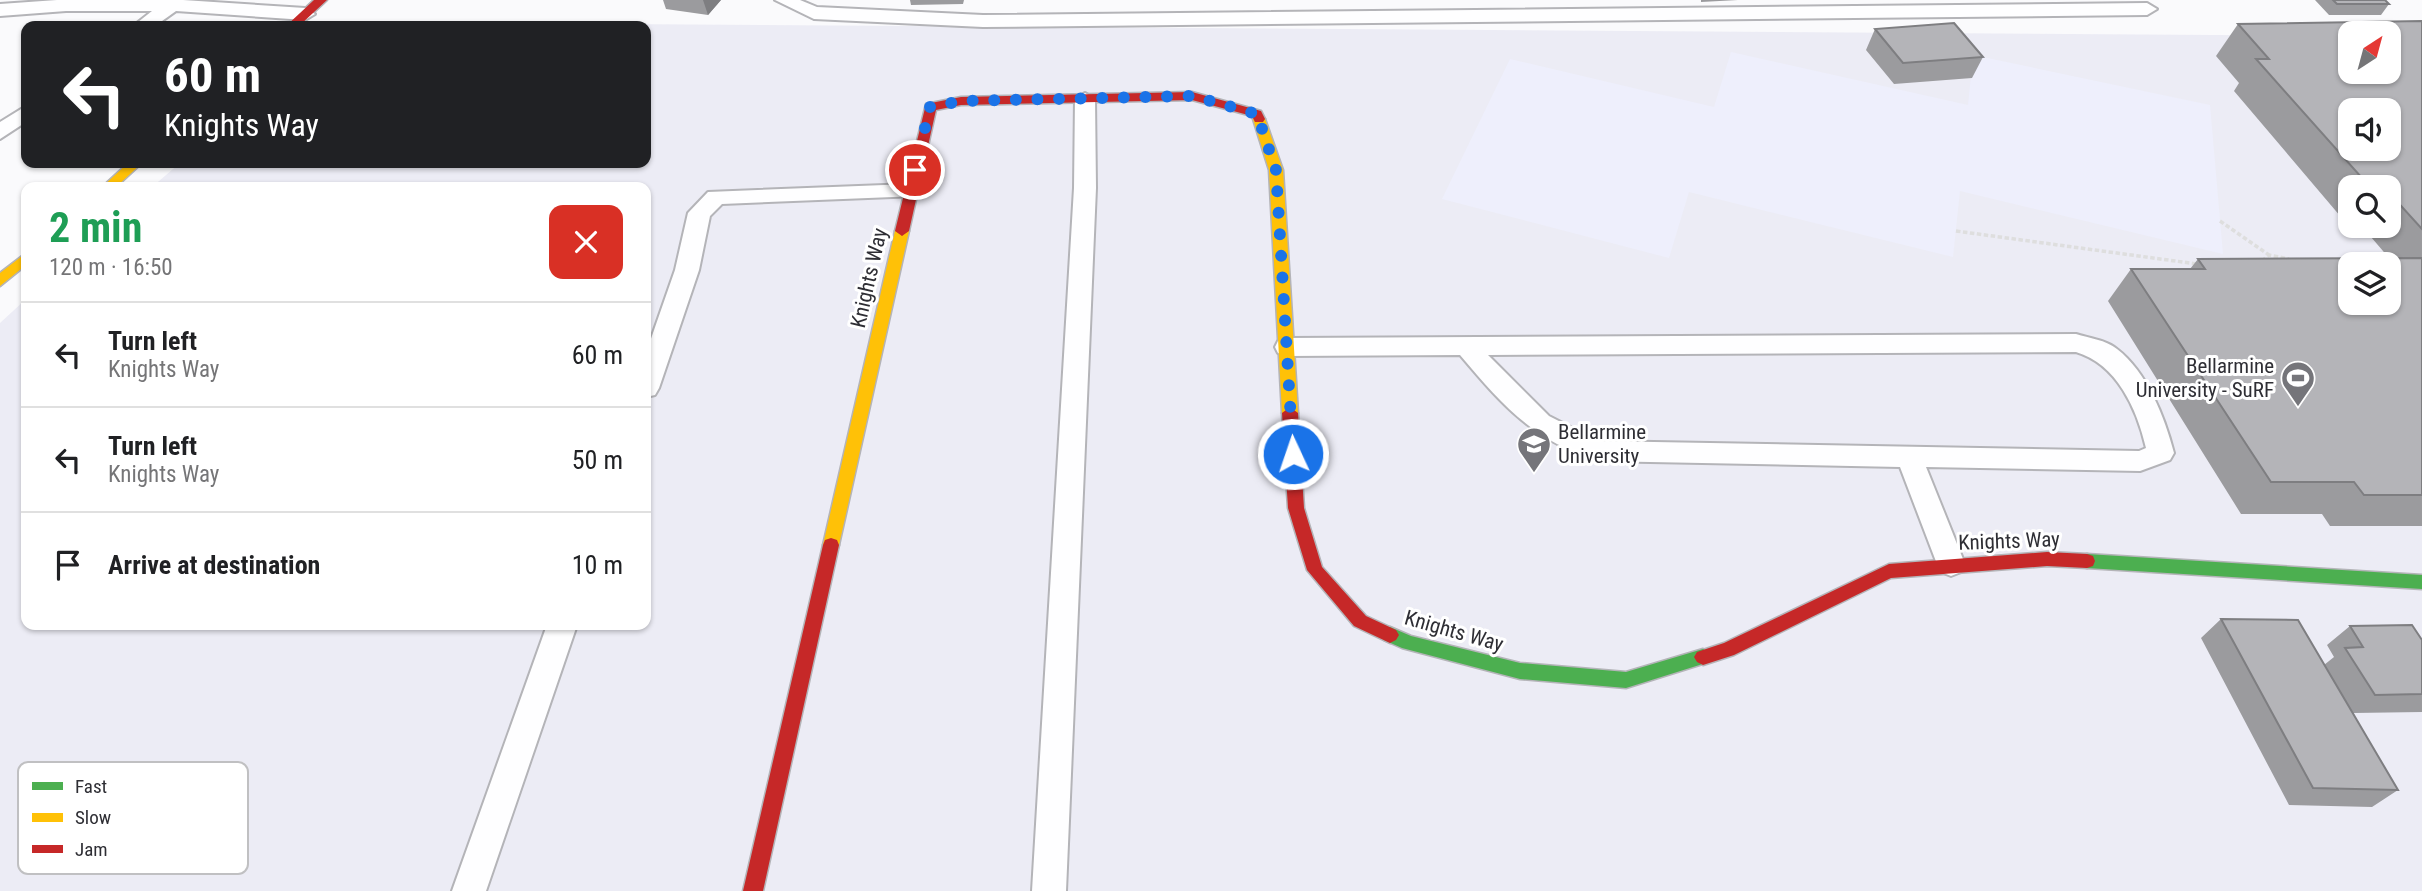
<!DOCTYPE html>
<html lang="en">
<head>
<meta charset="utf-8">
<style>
  body { margin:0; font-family:"Roboto Condensed",sans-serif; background:#f2f2f2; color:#202124; height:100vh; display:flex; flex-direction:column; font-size:26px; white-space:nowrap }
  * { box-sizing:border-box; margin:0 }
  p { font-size:23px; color:#757577 }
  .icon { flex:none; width:38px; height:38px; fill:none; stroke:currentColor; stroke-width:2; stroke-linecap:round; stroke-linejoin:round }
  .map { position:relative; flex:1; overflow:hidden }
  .drawer { position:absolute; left:21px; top:182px; width:630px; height:448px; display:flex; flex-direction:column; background:#fff; border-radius:14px; box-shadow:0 2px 5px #0004 }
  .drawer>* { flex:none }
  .guide { position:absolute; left:21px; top:21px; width:630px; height:147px; border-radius:14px; box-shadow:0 2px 5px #0004; background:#202124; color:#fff; overflow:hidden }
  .needle { width:46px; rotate:36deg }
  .fabs { position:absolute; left:2338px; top:21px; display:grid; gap:14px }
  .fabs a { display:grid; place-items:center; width:63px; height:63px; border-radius:14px; background:#fff; box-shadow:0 2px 5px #0004; font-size:35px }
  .pin { position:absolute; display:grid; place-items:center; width:60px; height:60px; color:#fff; margin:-30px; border:4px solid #fff; border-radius:50%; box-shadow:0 2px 7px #0007 }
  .me { position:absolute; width:77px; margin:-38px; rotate:357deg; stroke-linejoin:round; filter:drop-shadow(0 0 5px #0008) }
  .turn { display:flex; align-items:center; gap:24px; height:147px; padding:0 28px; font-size:32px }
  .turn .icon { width:91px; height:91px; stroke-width:2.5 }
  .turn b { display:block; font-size:49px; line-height:60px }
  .round { display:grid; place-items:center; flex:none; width:74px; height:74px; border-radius:14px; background:#f2f2f2 }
  .summary { display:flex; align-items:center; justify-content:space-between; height:119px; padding:0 28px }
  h1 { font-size:42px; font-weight:700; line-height:52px; color:#1e9e55 }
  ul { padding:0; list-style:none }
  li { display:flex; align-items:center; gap:21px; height:105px; padding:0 28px; border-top:2px solid #e0e0e0 }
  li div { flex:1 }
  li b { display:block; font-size:26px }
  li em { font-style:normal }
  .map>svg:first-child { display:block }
</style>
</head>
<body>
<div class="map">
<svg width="2422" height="891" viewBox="0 0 2422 891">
  <rect width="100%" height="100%" fill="#fafafc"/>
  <path fill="#ececf5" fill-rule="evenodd" d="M339 22 2350 36V72H2389L2422 36V891H0V323L26 299V625H646V187H152L180 163H646V26H334ZM2350 110H2389V149H2350ZM2350 187H2389V226H2350ZM2350 264H2389V303H2350Z"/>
  <path fill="#eeeffc" d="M1731 52 1968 105 1973 55 2210 105 2223 254 1960 191 1953 257 1689 192 1669 258 1442 199 1510 59 1714 107Z"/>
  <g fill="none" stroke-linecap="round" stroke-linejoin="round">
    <g stroke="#b4b4b8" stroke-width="4">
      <path id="lane" d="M57 0H183L305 8 315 14 305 20 176 11 155 26H133L152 11H66L0 16V4Z
        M775 0H800L817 7 983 15 2147 3 2157 9 2147 15 983 27 814 19Z
        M1085 93 1095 99 1096 188 1066 891H1032L1074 188 1075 99Z
        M26 106V122L0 139V122Z
        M910 184 918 186 921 191 918 196 722 204 710 216 699 270 659 388 655 395 646 397V353L675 270 688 213 708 192Z
        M2076 334C2089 338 2106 340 2117 349 2147 372 2165 418 2174 453L2170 460 2140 471 1926 467 1965 564 1961 572 1951 576 1941 572 1937 564 1900 467 1598 461C1533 440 1503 406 1460 355L1287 356 1278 353 1275 347 1278 341 1287 338ZM2076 352C2117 364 2137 409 2146 448L2139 451 1598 441 1549 416 1488 355Z
        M547 625H577L486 891H452Z"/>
    </g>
    <g stroke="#b4b4b8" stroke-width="3">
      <path id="fast" d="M2087 554 2422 575V589L2087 568 2081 566 2079 561 2081 556Z
        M1390 627 1411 636 1520 663 1626 672 1703 649 1709 652 1712 657 1709 662 1626 688 1520 679 1402 648 1384 640 1381 635 1384 630Z"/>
    </g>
    <g stroke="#b4b4b8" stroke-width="3">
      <path id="slow" d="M1259 115 1265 119 1283 170 1298 413 1290 419 1282 413 1269 170 1253 119Z
        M128 163H142L116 187H102Z
        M902 226 909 231 839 545 837 550 831 552 825 550 823 545 895 231Z
        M26 253V265L0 286V273Z"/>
    </g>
    <g stroke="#b4b4b8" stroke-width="3">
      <path id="jam" d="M314 0H327L299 26H286Z
        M1192 92 1261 111 1265 119 1263 122H1255L1252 116 1192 100 961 105 936 110 909 231 902 236 895 231 926 104 961 97Z
        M1290 407 1298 413 1304 508 1322 567 1366 616 1396 630 1399 635 1396 640 1390 643 1354 626 1307 570 1288 508 1282 413Z
        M831 538 837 540 839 545 763 891H743L823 545 825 540Z
        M2047 552 2087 554 2093 556 2095 561 2093 566 2087 568 2047 566 1891 578 1734 655 1703 665 1697 662 1694 657 1697 652 1724 643 1889 564Z"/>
    </g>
    <path stroke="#dedede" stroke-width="3.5" stroke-dasharray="4.5 2.5" stroke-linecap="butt" d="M2220 221 2269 255
      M1956 231 2197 264
      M2262 261 2269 255 2289 259"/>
    <use href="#lane" fill="#fefeff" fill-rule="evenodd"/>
    <use href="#fast" fill="#4caf50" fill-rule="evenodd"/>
    <use href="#slow" fill="#ffc107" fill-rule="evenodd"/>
    <use href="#jam" fill="#c62828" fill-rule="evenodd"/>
  </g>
  <path fill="#9b9b9e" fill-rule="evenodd" d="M663 0H721L708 15 666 9Z
    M910 0H964L963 4 911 5Z
    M1701 0H1738L1701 2Z
    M2315 0H2385L2389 4 2381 15H2329Z
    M2422 21V526H2330L2322 514H2241L2108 301 2131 269H2190L2198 259 2389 258 2365 230H2352L2234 91 2239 83 2216 56 2238 24ZM2350 187H2389V226H2350Z
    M1875 29 1983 57 1972 78 1894 84 1866 50Z
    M2221 619 2324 665 2334 657 2327 645 2350 626 2422 640V712L2353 713 2398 790 2372 807 2289 805 2201 638Z"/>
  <path fill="#7e7e81" d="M703 0H721L708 15Z"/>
  <path fill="#b4b4b8" stroke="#7e7e81" stroke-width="2" fill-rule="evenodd" d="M2333 0H2385L2389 4H2337Z
    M2422 21V229L2393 197H2389V187H2370L2256 59H2269L2238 24ZM2350 33H2389V72H2350ZM2350 110H2389V149H2350Z
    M1954 23 1983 57 1903 63 1875 29Z
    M2422 258V495H2364L2354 482H2271L2131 269H2205L2198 259ZM2350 264H2389V303H2350Z
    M2221 619 2298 620 2398 790 2313 788Z
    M2412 625 2422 640V694L2375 695 2345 648 2363 647 2350 626Z"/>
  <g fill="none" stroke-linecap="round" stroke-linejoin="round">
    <path stroke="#1a73e8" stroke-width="12" stroke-dasharray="0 21.6" d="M915 170 930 107 961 101 1192 96 1257 114 1276 170 1293 454"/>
  </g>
  <defs>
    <g id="stadium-pin" transform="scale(1.75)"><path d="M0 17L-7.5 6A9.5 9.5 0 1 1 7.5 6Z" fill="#75757a" stroke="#fff"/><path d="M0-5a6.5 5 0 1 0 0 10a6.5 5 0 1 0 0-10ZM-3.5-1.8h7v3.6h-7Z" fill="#fff"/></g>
    <g id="university-pin" transform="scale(1.75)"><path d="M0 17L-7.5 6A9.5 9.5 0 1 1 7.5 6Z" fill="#75757a" stroke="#fff"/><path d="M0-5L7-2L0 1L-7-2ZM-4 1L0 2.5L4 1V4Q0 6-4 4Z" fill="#fff"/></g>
  </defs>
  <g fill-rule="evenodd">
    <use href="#stadium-pin" x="2298" y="378"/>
    <use href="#university-pin" x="1534" y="444"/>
  </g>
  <g text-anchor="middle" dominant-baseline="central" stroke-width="6" stroke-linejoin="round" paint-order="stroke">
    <g font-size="21" fill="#2e2e34" stroke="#fff">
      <text transform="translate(869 278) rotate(-77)">Knights Way</text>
      <text transform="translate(2009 541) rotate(-2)">Knights Way</text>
      <text transform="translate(1454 631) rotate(16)">Knights Way</text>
    </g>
    <g font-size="21" fill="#2e2e34" stroke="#fff" text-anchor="end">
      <text x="2274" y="366">Bellarmine<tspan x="2274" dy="24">University - SuRF</tspan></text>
      <text x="1558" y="432" text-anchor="start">Bellarmine<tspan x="1558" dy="24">University</tspan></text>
    </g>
  </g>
  <rect x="18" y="762" width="230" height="112" rx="10" fill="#fff" stroke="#c0c0c2" stroke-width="2"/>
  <rect x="32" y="782" width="31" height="8" fill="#4caf50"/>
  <rect x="32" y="813" width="31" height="9" fill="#ffc107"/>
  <rect x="32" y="845" width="31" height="8" fill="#c62828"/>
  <g font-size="19" fill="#2e2e34">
    <text x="75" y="793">Fast</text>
    <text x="75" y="824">Slow</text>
    <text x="75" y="856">Jam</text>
  </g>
</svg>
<div class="fabs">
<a><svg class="needle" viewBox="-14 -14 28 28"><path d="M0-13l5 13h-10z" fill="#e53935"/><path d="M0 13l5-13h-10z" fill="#757577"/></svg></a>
<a><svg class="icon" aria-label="sound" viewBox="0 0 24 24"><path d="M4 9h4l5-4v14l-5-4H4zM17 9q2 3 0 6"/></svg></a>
<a><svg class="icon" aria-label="search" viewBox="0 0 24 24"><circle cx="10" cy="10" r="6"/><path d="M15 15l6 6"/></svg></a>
<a><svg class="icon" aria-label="layers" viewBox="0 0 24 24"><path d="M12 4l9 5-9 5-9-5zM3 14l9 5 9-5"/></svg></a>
</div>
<div class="pin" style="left:915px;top:170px;background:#d93025"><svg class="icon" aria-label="arrive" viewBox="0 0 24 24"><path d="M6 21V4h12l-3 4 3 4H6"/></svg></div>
<svg class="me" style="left:1293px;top:454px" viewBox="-20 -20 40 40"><circle r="17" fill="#1a73e8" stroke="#fff" stroke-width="3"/><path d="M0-11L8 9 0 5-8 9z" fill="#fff"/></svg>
<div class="guide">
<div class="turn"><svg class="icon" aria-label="left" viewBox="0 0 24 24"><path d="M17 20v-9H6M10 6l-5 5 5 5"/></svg><div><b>60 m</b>Knights Way</div></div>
</div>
<section class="drawer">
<div class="summary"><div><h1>2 min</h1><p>120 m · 16:50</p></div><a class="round" style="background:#d93025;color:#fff"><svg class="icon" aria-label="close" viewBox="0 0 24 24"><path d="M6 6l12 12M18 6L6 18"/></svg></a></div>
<ul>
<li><svg class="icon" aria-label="left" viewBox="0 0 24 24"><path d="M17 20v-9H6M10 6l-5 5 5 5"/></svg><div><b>Turn left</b><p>Knights Way</p></div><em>60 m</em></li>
<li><svg class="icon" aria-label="left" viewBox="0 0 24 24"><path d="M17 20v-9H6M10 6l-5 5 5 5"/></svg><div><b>Turn left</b><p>Knights Way</p></div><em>50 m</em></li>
<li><svg class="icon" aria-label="arrive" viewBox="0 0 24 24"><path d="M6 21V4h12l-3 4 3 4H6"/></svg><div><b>Arrive at destination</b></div><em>10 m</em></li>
</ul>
</section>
</div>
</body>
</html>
